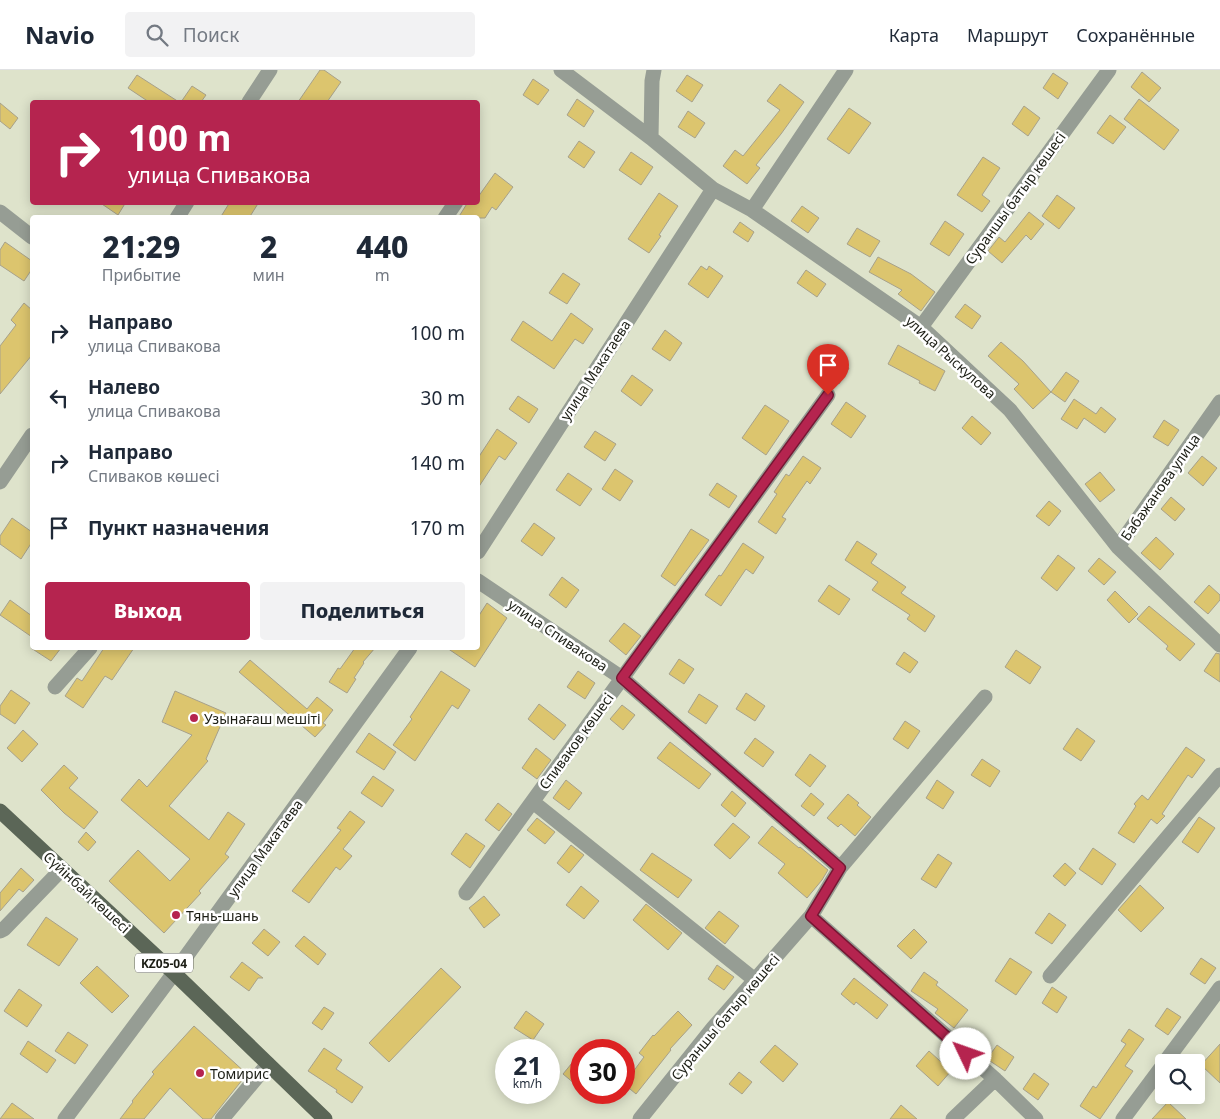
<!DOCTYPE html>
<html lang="ru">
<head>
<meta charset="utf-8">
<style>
  body { margin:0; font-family:"Noto Sans",sans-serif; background:#f2f2f3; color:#1f2937; height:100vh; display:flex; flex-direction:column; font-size:19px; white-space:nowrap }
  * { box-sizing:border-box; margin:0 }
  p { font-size:16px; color:#747a83 }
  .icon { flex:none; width:28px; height:28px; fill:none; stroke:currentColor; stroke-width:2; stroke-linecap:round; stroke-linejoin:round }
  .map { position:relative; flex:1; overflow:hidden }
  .drawer { position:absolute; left:30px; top:145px; width:450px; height:435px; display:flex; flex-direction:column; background:#fff; border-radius:5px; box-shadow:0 2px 12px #0003 }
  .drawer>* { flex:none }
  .hud { position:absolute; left:30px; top:30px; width:450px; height:105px; border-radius:5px; box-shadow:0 2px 12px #0003; background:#b5244f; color:#fff; overflow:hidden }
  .controls { position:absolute; left:1155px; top:984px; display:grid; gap:10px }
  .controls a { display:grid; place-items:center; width:50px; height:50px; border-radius:5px; background:#fff; box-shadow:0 2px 12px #0003; font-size:25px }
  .speed { position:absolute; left:495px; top:969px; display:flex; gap:10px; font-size:25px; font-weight:700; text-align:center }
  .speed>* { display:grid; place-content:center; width:65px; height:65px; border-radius:50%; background:#fff; box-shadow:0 2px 12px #0003; line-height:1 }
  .speed small { font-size:12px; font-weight:400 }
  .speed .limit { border:8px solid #d22; background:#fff; color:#111 }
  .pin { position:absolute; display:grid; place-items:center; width:42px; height:42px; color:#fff; margin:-51px -21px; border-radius:50% 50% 50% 0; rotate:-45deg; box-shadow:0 0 5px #0007 }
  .pin .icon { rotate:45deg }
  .me { position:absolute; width:55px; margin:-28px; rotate:312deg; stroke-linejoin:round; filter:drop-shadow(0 0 4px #0008) }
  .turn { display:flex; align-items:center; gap:18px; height:105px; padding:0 15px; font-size:22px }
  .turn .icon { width:65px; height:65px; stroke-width:2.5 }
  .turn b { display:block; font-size:35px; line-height:42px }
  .eta { display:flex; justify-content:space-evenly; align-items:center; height:85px; text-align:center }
  .eta b { font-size:30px; font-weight:800; line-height:35px }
  .cta { display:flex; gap:10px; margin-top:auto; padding:10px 15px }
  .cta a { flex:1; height:58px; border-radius:5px; background:#b5244f; color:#fff; font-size:20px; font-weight:800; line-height:58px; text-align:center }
  .cta a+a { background:#f2f2f3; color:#1f2937 }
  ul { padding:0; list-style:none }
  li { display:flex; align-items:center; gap:15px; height:65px; padding:0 15px }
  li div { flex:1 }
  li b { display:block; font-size:19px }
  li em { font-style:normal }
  header { display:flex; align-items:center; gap:30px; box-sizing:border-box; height:70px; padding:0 25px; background:#fff; border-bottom:1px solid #e0e1e3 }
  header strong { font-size:24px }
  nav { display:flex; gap:28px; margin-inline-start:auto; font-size:18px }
  .search { width:350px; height:45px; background:#f2f2f3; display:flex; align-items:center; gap:12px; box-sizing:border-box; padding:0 18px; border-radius:5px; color:#747a83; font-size:19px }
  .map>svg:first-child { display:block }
</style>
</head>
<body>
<header>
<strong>Navio</strong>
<div class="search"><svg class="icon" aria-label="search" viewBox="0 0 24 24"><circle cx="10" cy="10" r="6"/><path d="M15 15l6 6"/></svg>Поиск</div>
<nav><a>Карта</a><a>Маршрут</a><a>Сохранённые</a></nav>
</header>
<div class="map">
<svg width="1220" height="1049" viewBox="0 0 1220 1049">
  <rect width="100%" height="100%" fill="#dee3cb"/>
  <path fill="#dcc56e" stroke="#a7a18b" d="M320 0H324L341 12 327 32H298Z
    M1142 2 1161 18 1149 32 1131 17Z
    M1053 3 1068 13 1058 29 1043 18Z
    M137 5 179 32H149L128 18Z
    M687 5 703 15 692 32 676 21Z
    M533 9 549 20 538 35 523 25Z
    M780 14 804 32 781 64 756 95 760 98 747 114 723 96 735 80 743 86 780 40 767 31Z
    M192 16 206 25 201 32H181Z
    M577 29 594 41 584 57 567 45Z
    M1139 29 1179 60 1164 80 1124 49Z
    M0 33 18 48 10 59 0 51Z
    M1024 36 1040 48 1028 66 1012 54Z
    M849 38 871 53 849 84 827 69Z
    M688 41 705 53 695 68 678 57Z
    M1110 45 1126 57 1113 74 1097 63Z
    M579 71 595 82 584 98 568 87Z
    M631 82 653 97 641 115 619 100Z
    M983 87 1000 98 982 125 990 131 982 142 957 125Z
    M495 103 513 117 496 140 492 137 485 148H458L468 132H478V127Z
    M659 123 678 136 659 165 661 166 649 183 628 169Z
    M1057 125 1075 138 1059 159 1042 146Z
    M99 132H126L118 145Z
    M230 132H259L249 148H220Z
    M802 136 819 148 808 163 791 151Z
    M1029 142 1044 154 1031 170 1026 165 1002 193 988 181 999 167 1005 172Z
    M945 151 964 164 949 186 930 174Z
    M740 152 754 162 748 172 733 162Z
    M857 158 880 171 870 187 847 174Z
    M5 172 32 191V199L24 211 0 195V180Z
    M878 187 911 204 935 222 921 241 898 224 902 220 869 202Z
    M701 196 707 200 709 196 723 206 708 228 688 214Z
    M806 200 826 214 817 227 797 213Z
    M563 203 580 214 567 234 549 223Z
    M24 233 32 240V285L0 324V276L16 255 11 250Z
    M965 234 981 246 972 259 955 247Z
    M571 243 593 259 583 274 575 269 554 299 511 270 523 251 552 271Z
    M665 260 682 273 670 291 652 279Z
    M1001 272 1023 291 1051 322 1033 339 1014 319 1019 314 988 286Z
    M898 275 945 301 935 321 919 313 920 311 888 294Z
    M832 287 849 298 839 314 822 302Z
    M1066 302 1079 311 1065 332 1051 322Z
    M632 305 653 320 641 336 621 321Z
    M518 326 538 339 529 353 509 339Z
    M1074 329 1096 344 1101 337 1116 349 1105 363 1084 348 1077 359 1061 349Z
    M846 332 866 346 851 368 831 354Z
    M765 335 789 351 766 385 742 368Z
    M972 346 991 363 981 375 962 358Z
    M1164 350 1179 360 1168 376 1153 367Z
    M497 359 517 373 505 390 499 386 478 418V388Z
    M595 361 616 374 605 391 584 377Z
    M803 386 821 398 810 414 807 411 782 447 786 449 776 464 758 452 777 424 774 422 786 404 789 406Z
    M1202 386 1217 398 1203 416 1188 403Z
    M615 399 633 411 620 431 602 419Z
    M1100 402 1115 420 1100 432 1085 414Z
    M568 403 592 419 580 436 556 420Z
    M717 413 737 426 729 438 709 425Z
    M1171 427 1185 439 1175 451 1161 439Z
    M1049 431 1061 441 1049 456 1036 446Z
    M12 448 32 462V472L21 489 0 474V466Z
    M534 453 555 468 542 486 521 471Z
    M691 459 709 470 675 516 661 506Z
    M1156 467 1174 484 1160 500 1141 483Z
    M857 471 877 484 871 493 906 517 901 523 935 546 925 562 907 549 910 545 872 520 878 512 845 490Z
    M743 473 764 487 753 504 746 499 721 536 705 525 719 505 721 506Z
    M1058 485 1075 498 1057 521 1041 508Z
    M1099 488 1116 502 1104 515 1088 501Z
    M562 507 579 520 566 538 549 525Z
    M829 515 850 529 839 545 818 531Z
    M1209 515 1220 525V530L1208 544 1194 532Z
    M1115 521 1138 544 1129 553 1107 530Z
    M10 530 32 546V567L0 545Z
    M487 533 507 548 475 597 447 578H478V547Z
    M1149 536 1195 574 1180 591 1166 579 1168 576 1137 549Z
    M624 553 641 566 626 585 609 571Z
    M31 578H61L51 591Z
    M104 578H134L112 610 105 606 83 638 65 626 77 608 82 611Z
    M355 578H375L363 592 364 593 354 608 356 609 347 623 329 612 338 598 340 599Z
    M1016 580 1041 597 1030 614 1005 597Z
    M904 582 918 592 910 603 896 594Z
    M1216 583 1220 584V612L1204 601Z
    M679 589 694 599 684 614 669 604Z
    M250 590 307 639 317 627 333 640 323 653 326 655 315 667 239 602Z
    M441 601 470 620 458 639 452 635 415 691 393 675 412 649 410 647Z
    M578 601 595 613 585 629 567 617Z
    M11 620 30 633 15 654 0 644V636Z
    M175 621 226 643 206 689 208 691 169 736 209 770 228 742 245 754 225 784 229 787 199 821 201 823 164 863 109 811 138 780 170 811 190 789 121 730 139 709 147 717 192 665 162 652Z
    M746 623 765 636 755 651 736 639Z
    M699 624 718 636 706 654 688 642Z
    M539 634 566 655 554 670 528 649Z
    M622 635 635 645 623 660 610 649Z
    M905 651 920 661 908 679 893 669Z
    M1077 658 1095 671 1081 691 1063 679Z
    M23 660 38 674 22 692 7 678Z
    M369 663 396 682 384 700 356 682Z
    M755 668 774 682 763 697 744 683Z
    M670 672 711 704 699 719 657 688Z
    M1186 677 1205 690 1192 708 1188 705 1162 744 1165 746 1157 754 1151 749 1134 773 1118 763 1136 736 1134 734 1142 725 1148 730Z
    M536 678 551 690 537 709 522 698Z
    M810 684 826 696 810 717 795 705Z
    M982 689 1000 701 990 717 971 705Z
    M64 695 78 708 69 718 98 742 84 759 64 743 41 720Z
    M373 706 394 720 382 737 361 723Z
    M566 710 582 723 569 740 553 728Z
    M937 710 954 722 943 739 926 728Z
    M732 721 746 733 735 747 721 735Z
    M811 723 824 734 814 746 801 736Z
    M848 724 859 733 857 735 871 747 855 766 841 754 838 757 827 748Z
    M498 733 512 744 499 761 485 750Z
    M350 741 365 752 343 779 352 786 340 800 336 797 309 833 292 821 341 760 337 758Z
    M1199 747 1215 758 1198 783 1182 772Z
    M537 748 555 762 545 774 527 760Z
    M733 753 750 767 730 789 714 775Z
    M772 756 799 778 800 777 828 800 822 810 807 828 778 803 785 794 758 773Z
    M86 762 96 772 88 781 78 772Z
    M466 763 485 776 470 798 451 784Z
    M571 775 584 785 569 803 557 793Z
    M1093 778 1116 794 1102 815 1079 799Z
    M652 783 692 810 678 828 640 800Z
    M938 784 952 793 936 818 921 809Z
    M1065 793 1076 803 1065 816 1053 806Z
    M21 798 34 810 23 822 19 819 0 841V823Z
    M1140 815 1164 838 1141 862 1118 840Z
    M581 816 599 831 584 849 566 835Z
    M484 826 500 845 484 858 469 838Z
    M646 834 682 863 668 880 633 850Z
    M719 841 739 856 725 874 705 858Z
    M1049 843 1066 855 1052 874 1035 863Z
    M46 847 78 869 59 896 27 875Z
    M264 859 280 872 268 886 252 873Z
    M914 859 927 872 911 889 897 876Z
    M304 866 326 884 318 895 295 876Z
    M1010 888 1032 902 1016 925 995 911Z
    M1201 888 1216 898 1205 914 1190 904Z
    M242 892 263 908H258L249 921 230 907Z
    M717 895 734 907 724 920 708 909Z
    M97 896 129 926 112 943 80 913Z
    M441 898 461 917 389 992 369 973Z
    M924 902 938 912 936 915 968 940 954 958 935 943 938 939 911 921Z
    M854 908 888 935 877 949 856 932 854 935 841 924Z
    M1052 917 1067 927 1057 943 1042 933Z
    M19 919 42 935 27 957 4 941Z
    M324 937 334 943 322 960 312 953Z
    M1167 938 1181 947 1168 965 1155 956Z
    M526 941 544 954 533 970 514 958Z
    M678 941 692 955 670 979 671 980 636 1024 624 1014 644 987 639 983 653 965 654 966Z
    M194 956 247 1004 211 1049H203L170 1018 144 1049H120L133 1032 132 1031 154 1004 152 1002Z
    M1129 959 1144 969 1125 996 1133 1001 1100 1049 1080 1036 1093 1016 1096 1018 1126 974 1121 971Z
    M68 962 88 975 75 994 55 981Z
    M28 971 56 990 47 1003 20 984Z
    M1220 974V1013L1201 995Z
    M775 975 798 994 783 1012 760 992Z
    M997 975 1014 987 1005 1001 987 989Z
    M324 978 342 990 336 999 363 1017 352 1033 336 1022 337 1020 308 1001Z
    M929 981 951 1001 938 1016 916 996Z
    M581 982V1019L563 1004Z
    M739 1002 752 1012 742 1024 729 1014Z
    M1034 1003 1049 1014 1038 1030 1023 1019Z
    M1168 1032 1186 1049H1152Z
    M12 1033 34 1049H0Z
    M901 1035 917 1049H890Z"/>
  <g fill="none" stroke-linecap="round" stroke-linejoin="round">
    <path stroke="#969d94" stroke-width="15" d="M561 0 651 68 713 119 752 140 921 257 1010 340 1118 477 1220 575
      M249 32 270 0
      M651 68 652 11 654 0
      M752 140 846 0
      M0 142 32 167
      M177 148 187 132
      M445 148 456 132
      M921 257 1109 0
      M0 412 32 365
      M1118 477 1220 332
      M478 482 713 119
      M478 511 622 608 840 798 811 846 995 1009 1036 1049
      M55 617 90 578
      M533 732 755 910
      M840 798 985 627
      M466 823 828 325
      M0 861 4 859 62 799
      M1050 906 1220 705
      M1165 992 1220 918
      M65 1049 174 903 410 578
      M222 1049 268 994
      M640 1049 713 958 811 846
      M953 1049 995 1009
      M1123 1049 1164 994"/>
    <path stroke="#5b6657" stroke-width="15" d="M0 741 174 903 325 1049"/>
  </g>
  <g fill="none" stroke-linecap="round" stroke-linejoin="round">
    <g stroke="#761733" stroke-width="12">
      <path id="route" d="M828 325 622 608 840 798 811 846 966 984"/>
    </g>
    <use href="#route" stroke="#b5244f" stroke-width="9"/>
  </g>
  <g fill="#b5244f" stroke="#fff" stroke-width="2">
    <circle cx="194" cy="648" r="5"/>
    <circle cx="176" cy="845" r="5"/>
    <circle cx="200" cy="1003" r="5"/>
  </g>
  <g text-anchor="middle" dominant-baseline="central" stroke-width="5" stroke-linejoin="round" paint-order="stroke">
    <rect fill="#fff" stroke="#60625b" stroke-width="1" x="135" y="883.5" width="58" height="19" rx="4"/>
    <g font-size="12" font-weight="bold" fill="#1c1e15">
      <text x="164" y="893">KZ05-04</text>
    </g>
    <g font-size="14" fill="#1c1e15" stroke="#fff">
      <text transform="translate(1015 128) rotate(-54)">Сураншы батыр көшесі</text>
      <text transform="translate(951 287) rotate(42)">улица Рыскулова</text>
      <text transform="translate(595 300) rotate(-57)">улица Макатаева</text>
      <text transform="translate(1160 417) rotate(-55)">Бабажанова улица</text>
      <text transform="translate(558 565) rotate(34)">улица Спивакова</text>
      <text transform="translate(576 671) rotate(-54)">Спиваков көшесі</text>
      <text transform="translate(265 778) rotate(-54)">улица Макатаева</text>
      <text transform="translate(87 822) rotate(43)">Сүйінбай көшесі</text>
      <text transform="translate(725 947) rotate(-50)">Сураншы батыр көшесі</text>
    </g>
    <g font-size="14" fill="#1c1e15" stroke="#fff" text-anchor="start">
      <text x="204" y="648">Узынағаш мешіті</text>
      <text x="186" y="845">Тянь-шань</text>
      <text x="210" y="1003">Томирис</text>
    </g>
  </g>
</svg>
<div class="controls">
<a><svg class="icon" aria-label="search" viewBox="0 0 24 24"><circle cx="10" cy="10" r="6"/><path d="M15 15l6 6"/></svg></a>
</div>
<div class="speed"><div>21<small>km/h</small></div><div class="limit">30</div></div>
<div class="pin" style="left:828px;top:325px;background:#d93025"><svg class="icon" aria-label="arrive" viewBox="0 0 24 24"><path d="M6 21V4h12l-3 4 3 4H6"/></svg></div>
<svg class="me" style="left:966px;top:984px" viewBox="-20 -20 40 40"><circle r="19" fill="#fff"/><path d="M0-13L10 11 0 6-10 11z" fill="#b5244f"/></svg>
<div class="hud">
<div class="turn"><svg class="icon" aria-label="right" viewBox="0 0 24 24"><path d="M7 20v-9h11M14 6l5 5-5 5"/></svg><div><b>100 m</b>улица Спивакова</div></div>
</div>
<section class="drawer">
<div class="eta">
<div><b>21:29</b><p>Прибытие</p></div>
<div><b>2</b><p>мин</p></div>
<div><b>440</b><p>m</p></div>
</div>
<ul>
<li><svg class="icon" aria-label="right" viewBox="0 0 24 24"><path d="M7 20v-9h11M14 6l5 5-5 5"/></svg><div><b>Направо</b><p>улица Спивакова</p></div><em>100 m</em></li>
<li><svg class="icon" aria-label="left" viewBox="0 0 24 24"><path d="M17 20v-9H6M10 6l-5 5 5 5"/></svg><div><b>Налево</b><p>улица Спивакова</p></div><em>30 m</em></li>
<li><svg class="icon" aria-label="right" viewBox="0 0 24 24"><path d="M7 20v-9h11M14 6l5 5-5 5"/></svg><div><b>Направо</b><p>Спиваков көшесі</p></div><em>140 m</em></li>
<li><svg class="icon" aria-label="arrive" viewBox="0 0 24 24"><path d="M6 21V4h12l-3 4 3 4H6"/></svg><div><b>Пункт назначения</b></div><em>170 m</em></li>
</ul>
<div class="cta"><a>Выход</a><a>Поделиться</a></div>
</section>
</div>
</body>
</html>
